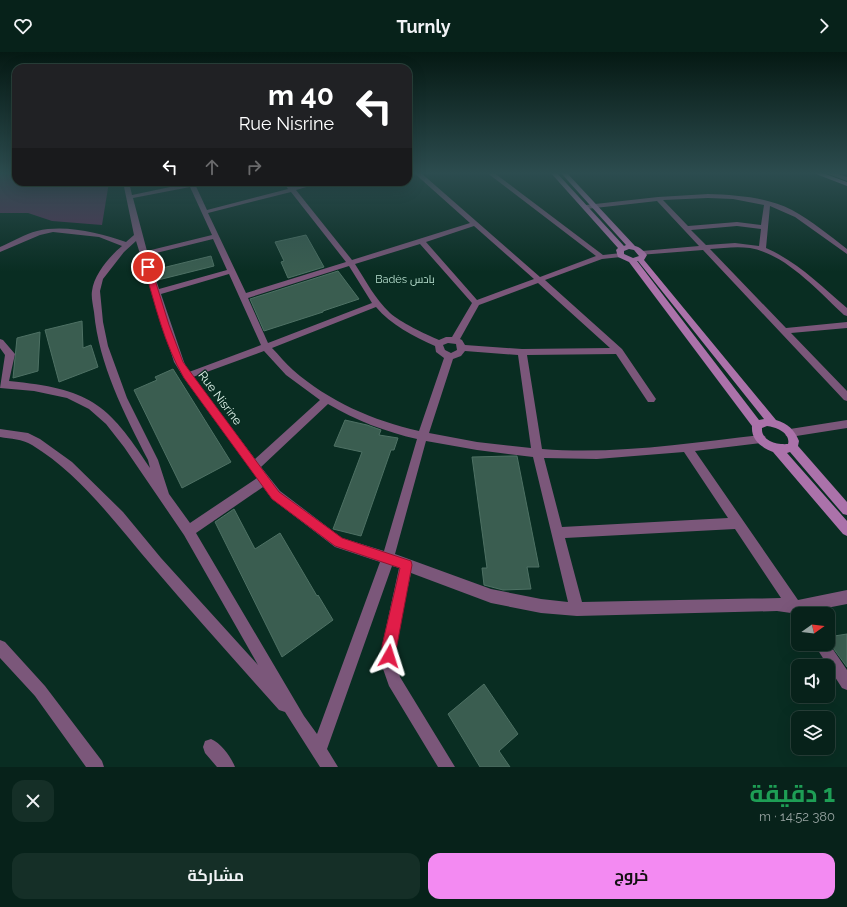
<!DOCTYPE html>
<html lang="ar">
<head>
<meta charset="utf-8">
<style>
  body { margin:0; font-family:Raleway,Cairo,sans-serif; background:#152f27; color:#f1f3f6; direction:rtl; height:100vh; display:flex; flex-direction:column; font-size:15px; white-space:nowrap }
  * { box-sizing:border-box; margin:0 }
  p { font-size:13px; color:#98a4a2 }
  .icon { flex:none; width:22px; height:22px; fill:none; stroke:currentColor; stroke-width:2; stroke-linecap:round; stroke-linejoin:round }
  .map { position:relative; height:715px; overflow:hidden; direction:ltr }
  .side { display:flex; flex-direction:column; background:#07221a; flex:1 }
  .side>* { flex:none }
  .banner { position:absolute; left:12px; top:12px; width:400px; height:122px; border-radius:12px; box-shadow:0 4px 16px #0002,0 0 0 1px #283f39; direction:rtl; background:#202124; color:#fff; overflow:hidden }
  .needle { width:26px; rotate:76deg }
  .controls { position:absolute; left:791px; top:555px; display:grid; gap:8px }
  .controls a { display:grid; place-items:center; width:44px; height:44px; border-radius:8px; background:#07221a; box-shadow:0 4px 16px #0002,0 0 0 1px #283f39; font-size:20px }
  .pin { position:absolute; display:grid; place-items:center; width:34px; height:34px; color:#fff; margin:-17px; border:2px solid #fff; border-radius:50%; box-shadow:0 1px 4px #0007 }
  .me { position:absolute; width:44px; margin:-22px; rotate:6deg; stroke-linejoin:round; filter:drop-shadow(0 0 3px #0008) }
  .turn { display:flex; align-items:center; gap:14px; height:84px; padding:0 12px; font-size:18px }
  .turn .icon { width:52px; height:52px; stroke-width:2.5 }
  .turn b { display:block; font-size:28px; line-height:34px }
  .lanes { display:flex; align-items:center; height:38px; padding:0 12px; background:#0003; justify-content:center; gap:20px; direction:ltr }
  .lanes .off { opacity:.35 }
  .round { display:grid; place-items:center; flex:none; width:42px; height:42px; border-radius:12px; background:#152f27 }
  .head { display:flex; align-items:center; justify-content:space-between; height:68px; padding:0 12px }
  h1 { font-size:24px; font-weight:700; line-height:30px; color:#1e9e55 }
  .cta { display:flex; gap:8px; margin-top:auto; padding:8px 12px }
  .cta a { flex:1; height:46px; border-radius:12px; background:#f38af2; color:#111; font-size:16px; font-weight:700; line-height:46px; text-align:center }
  .cta a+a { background:#152f27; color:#f1f3f6 }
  header { display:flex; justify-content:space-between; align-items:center; height:52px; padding:0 12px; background:#07221a; font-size:18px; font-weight:700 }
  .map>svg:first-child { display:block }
</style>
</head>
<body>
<header><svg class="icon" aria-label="forward" viewBox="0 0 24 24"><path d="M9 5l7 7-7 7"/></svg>Turnly<svg class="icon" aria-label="heart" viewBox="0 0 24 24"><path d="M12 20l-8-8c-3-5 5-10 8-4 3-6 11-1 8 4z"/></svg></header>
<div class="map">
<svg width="847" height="715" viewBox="0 0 847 715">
  <rect width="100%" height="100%" fill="#092d22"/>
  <path fill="#583358" d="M0 120H16V130H109L102 173 52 169 28 161H0Z"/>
  <path fill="#3a5d50" stroke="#4e7164" d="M306 183 324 215 288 226 281 210 284 209 275 190Z
    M211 204 214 214 158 228 154 218Z
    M338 219 359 247 323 259V260L264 279 250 247Z
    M82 269 83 296 91 293 98 315 59 330 45 278Z
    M40 280 38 319 13 326 17 286Z
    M173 317 231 410 182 436 134 338 157 328 155 325Z
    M345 368 367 373 381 378 379 383 398 386 394 398H391L361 484 333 477 362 400 334 394Z
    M511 404H517L539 515H527L531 537 503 538 484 533 482 516H487L472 405Z
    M234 457 255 497 280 481 317 544 318 543 333 568 282 605 215 470Z
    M847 582V615L828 589V585Z
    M484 632 518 682 499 699 510 715H480L448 662Z"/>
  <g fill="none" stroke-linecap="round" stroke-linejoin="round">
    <path fill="#7b577a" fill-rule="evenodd" d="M413 120H420L540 225 596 204 486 120H493L603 203 621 201 625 203 621 205 602 207 545 228 622 297 656 347 654 350H648L616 302 527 303 542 397C614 403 689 391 761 383L765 384 766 387 765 390 761 391 695 399 798 548 847 538V552L806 560 807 562H798V568L795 567 791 561 777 559 577 564 541 561 491 551 411 521C405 552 390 595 400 625L455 715H438L389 634 382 614V594L399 516 392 514 327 697 338 715H320L285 660 279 658C237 611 194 563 153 515 116 472 81 423 32 393 22 387 11 387 0 385V377L28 381 40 387 72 410 123 460 161 506 258 613 184 483 124 395 106 372 89 357 67 346 34 339 0 336 5 303 0 296V287L3 288 15 302 9 329C89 337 107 350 150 416L148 408C124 361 99 313 94 260 93 253 91 245 92 239 94 222 110 204 122 194L99 185 53 180 40 183 0 200V195C12 190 25 182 37 179 65 172 100 181 126 190L134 183 123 130H129L132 143 194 130 207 158 288 137 283 130H289L293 135 314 130H324L296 138 352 208 470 171ZM190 135 212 183 147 199 133 146ZM291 140 346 210 246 241 208 161ZM474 174 534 227 477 248 426 190ZM213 187 227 218 159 237 148 203ZM136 189 174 310 184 326 257 426 190 471 169 442 158 408 127 346 108 294 103 270 100 239 103 227 124 200ZM420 192 472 251 452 285H446L439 288C425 282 400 270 390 261 375 247 366 229 355 212ZM349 214 372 251 268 291 248 246ZM229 222 261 293 189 320 184 310 161 242ZM538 231 610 296 522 297 465 293 462 288 460 287 479 253ZM376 255C391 273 413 284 435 294L436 300 444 306 419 379C374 369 328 349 293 318 286 312 279 303 272 296ZM448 291 456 292 457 298 451 301 445 298 443 293ZM264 299 286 323 320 348 255 407 193 325ZM465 299 518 303 531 396 477 390 429 381 453 307 461 304ZM328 352C355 368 386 380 417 387L384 499 342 486 280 439 261 415ZM426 389 477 398 533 405 568 550 541 547 491 537 395 502ZM684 400 728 466 562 475 544 406 597 407ZM263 435 272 447 335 495 380 510 317 682 304 664 196 481ZM735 477 781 546 582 550 565 486Z
      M823 120H832L847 125V129Z
      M708 142C737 143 766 145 792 158 812 169 829 183 847 197V202L795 165 770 154 766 196C798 210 821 234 847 256V264L844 263C819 240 786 202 750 196 737 194 723 196 710 197L786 276 847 270V276L791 281 847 339V349L844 348 703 198 639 203V199H642L699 194 657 149 586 157 583 155 586 153 658 145ZM708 146 733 147 764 153 761 173 737 170 688 174 663 148ZM737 174 761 177 759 194 735 191 706 193 691 178Z
      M847 368V376L790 385 786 384 785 381 786 378 790 377Z
      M0 588 5 590 45 634 102 709 104 715H86L35 644 0 606Z
      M828 590 847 618V638L842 636 814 592H828Z
      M211 687C221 691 231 705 235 715H217L205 701 203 695 205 689Z"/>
    <path fill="#ab72aa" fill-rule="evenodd" d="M550 120H556L624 194 626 193 560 120H566L635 194C640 195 644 199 647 203L644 208 776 368C788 372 794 377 799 389L798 394 847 450V463L843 462 790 400 787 401 847 469V484L843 482 773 400C761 395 751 388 752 374L629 210 618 205 616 198 618 196ZM629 197 634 198 639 204 633 206 624 202V199ZM637 209H638L764 367 759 368ZM767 374C776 375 791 381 788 392 777 393 761 389 762 376Z
      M811 120H820L847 130V134Z"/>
  </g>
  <linearGradient id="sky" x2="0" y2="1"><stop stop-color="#051913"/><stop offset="0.55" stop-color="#2c4c4f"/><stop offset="1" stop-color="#2c4c4f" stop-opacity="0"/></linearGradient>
  <rect width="847" height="220" fill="url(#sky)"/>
  <path fill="#e11d48" stroke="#92132f" d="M145 213 151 215 169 273 183 310 279 440 342 486 411 509 412 513 394 609 389 611 384 609 382 604V594L400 516 335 494 272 447 184 326C164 292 155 252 144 215Z"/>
  <g text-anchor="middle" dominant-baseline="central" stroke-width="3" stroke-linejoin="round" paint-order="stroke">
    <g font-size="11" fill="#b8dfcf" stroke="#092d22">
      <text x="405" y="227">Badès بادس</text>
    </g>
    <g font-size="12" fill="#e2f6ed" stroke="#092d22">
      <text transform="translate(220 346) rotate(53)">Rue Nisrine</text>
    </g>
  </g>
</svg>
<div class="controls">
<a><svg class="needle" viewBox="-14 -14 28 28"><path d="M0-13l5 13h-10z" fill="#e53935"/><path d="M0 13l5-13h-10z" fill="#98a4a2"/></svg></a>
<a><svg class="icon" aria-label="sound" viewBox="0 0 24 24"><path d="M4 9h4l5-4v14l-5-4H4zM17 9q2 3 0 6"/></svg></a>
<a><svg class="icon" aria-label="layers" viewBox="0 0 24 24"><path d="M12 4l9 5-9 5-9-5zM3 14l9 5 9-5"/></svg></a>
</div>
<div class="pin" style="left:148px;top:215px;background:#d93025"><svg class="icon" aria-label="arrive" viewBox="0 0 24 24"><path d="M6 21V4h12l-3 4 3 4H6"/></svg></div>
<svg class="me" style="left:389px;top:604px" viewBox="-20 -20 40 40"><path d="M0-17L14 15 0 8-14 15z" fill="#e11d48" stroke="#fff" stroke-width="4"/></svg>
<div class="banner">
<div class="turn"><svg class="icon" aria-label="left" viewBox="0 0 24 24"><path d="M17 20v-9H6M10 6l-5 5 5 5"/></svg><div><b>40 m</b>Rue Nisrine</div></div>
<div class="lanes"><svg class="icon" aria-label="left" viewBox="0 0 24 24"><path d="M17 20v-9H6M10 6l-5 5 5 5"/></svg><svg class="icon off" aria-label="ahead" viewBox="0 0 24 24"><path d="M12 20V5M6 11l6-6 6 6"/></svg><svg class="icon off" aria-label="right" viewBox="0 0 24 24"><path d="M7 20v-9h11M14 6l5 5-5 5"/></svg></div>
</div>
</div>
<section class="side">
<div class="head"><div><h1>1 دقيقة</h1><p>380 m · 14:52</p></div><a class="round"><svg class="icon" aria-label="close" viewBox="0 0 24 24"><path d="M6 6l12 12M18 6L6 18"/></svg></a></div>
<div class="cta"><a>خروج</a><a>مشاركة</a></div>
</section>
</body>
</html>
